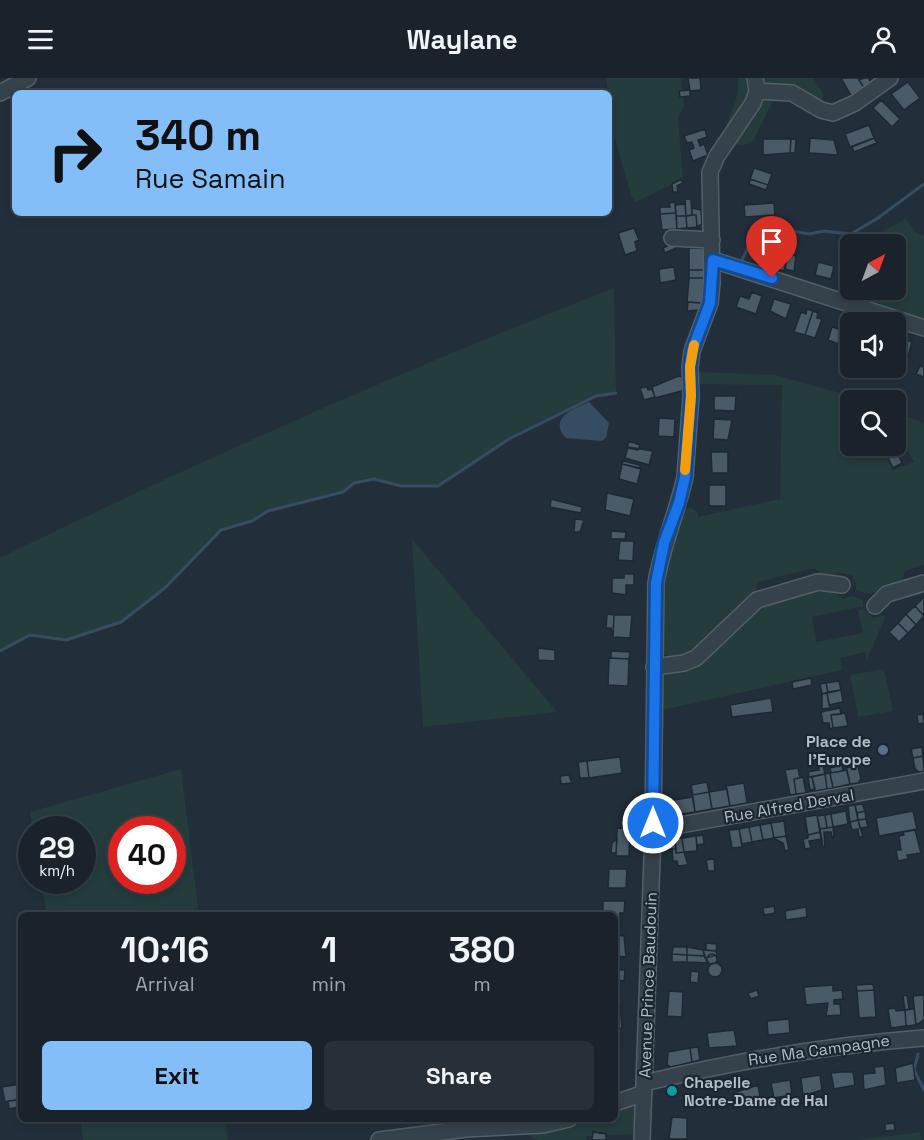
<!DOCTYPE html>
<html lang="en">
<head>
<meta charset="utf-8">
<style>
  body { margin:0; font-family:"Space Grotesk",sans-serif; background:#272f38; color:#f1f3f6; height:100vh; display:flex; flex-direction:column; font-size:22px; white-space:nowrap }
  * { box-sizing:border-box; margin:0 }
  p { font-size:20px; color:#9fa4a9 }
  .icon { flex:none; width:33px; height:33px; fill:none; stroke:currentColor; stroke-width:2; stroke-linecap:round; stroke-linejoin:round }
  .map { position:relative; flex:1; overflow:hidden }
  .sheet { position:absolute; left:18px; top:834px; width:600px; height:210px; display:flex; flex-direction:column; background:#1a232c; border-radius:9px; box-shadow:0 3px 9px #0003,0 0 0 2px #384048 }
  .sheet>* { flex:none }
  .hud { position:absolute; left:12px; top:12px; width:600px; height:126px; border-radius:9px; box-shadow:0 3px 9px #0003,0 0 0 2px #384048; background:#83bef9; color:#111; overflow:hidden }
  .needle { width:39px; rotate:41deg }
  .buttons { position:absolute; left:840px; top:156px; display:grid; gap:12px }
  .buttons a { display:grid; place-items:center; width:66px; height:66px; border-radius:9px; background:#1a232c; box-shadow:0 3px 9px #0003,0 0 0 2px #384048; font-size:30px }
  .speed { position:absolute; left:18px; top:738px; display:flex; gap:12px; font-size:30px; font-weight:700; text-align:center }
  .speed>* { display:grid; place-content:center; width:78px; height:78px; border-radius:50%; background:#1a232c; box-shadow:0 3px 9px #0003,0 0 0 2px #384048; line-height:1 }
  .speed small { font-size:15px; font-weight:400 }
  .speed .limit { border:9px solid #d22; background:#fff; color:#111 }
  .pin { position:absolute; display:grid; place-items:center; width:51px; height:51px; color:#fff; margin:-62px -26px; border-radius:50% 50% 50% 0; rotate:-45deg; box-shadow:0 0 6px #0007 }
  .pin .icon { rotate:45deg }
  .me { position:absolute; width:66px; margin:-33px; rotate:0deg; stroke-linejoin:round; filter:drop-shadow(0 0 4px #0008) }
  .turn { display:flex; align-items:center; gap:21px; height:126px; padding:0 24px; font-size:27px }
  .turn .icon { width:78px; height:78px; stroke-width:2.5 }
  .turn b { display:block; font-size:42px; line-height:51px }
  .eta { display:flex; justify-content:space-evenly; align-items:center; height:102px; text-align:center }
  .eta b { font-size:36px; font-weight:600; line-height:42px }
  .action { display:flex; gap:12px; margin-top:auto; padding:12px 24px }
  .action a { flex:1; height:69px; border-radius:9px; background:#83bef9; color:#111; font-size:24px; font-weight:600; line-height:69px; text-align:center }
  .action a+a { background:#272f38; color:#f1f3f6 }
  header { display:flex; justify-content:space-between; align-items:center; height:78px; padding:0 24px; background:#1a232c; font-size:27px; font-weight:600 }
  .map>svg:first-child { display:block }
</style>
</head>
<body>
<header><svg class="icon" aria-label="menu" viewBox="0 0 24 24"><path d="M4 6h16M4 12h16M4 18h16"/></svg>Waylane<svg class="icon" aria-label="person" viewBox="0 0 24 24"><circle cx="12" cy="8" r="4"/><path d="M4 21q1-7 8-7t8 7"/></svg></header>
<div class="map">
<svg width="924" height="1062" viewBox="0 0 924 1062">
  <rect width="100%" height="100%" fill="#222f3b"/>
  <path fill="#243c3c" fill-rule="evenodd" d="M606 0H681L684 28 678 41 683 101 636 124 632 120 613 55Z
    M737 0H813L824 17 820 23 775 19 752 65C738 69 735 67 725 56 726 36 743 20 737 0Z
    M906 141 917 155 924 158V246L843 219 840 158 867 161ZM850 166H896V212H850Z
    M614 210 616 315 596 318 509 361 438 408H401L373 401 354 405 343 414 268 433 252 443 221 452 165 510 121 544 66 562 30 557 0 573V480C201 382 405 291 614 210Z
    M697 294 775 297 865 322H850V368H896V333L924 346V487L905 493 901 506 869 516 856 512V506L851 497 841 495 824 499 815 490 762 503 757 506 753 520 689 578 674 581 659 573 667 486 685 432 691 429 698 435V439L780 421 782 307 698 306ZM907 372 914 384 893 392 886 378Z
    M412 461 557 634 423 649Z
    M824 509 844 521 852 518 863 522V528L812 539 816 564 863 555 858 533 863 531 873 540 886 537 867 582 865 574 840 580 842 592 658 633 659 601 667 595 700 582 756 530Z
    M884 591 893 633 858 639 850 597Z
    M181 691 199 837H47L41 803 82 802V752L33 751 30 734ZM122 752H172V802H122Z
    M644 1015 638 1054 634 1056 587 1058 586 1062H537L517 1050 569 1041H615V1025Z
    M80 1041H225L228 1062H83Z
    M920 1054 921 1062H858Z"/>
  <path fill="#354d62" d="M589 324 609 345 606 360 602 363 566 360C548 340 573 331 589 324Z"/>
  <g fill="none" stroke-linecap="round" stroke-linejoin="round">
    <path stroke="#354d62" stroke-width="3" d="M741 184 753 159 764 149 810 156 823 153 851 156 878 140 924 106
      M0 573 30 557 66 562 121 544 165 510 221 452 252 443 268 433 343 414 354 405 374 401 401 408H438L509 361 596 318 616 315
      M918 976 914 992 924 1012"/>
  </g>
  <path fill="#4a5a67" stroke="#1d2832" stroke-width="1.5" d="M688 0H700L701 12 690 13Z
    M841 0H858L864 10 859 12 861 17 853 21Z
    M864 0H869L871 6 864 10 859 2Z
    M908 4 920 20 904 32 891 16Z
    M690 12V18L680 19 679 13Z
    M881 22 900 41 892 49 873 30Z
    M869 47 874 60 850 69 845 56Z
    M705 51 707 59 698 62 700 68 704 66 708 77 693 83 689 72 694 70 692 64 687 65 684 58Z
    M810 60 834 62 838 77 809 75Z
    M874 60 877 65 854 74 852 69Z
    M763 61H791L790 75 763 77Z
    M791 61H796L795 75H790Z
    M754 90 772 96 768 107 750 101Z
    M681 101 683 105 677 108 678 114H673L672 106Z
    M750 101 768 107 766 112 749 106Z
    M685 121H691L692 137 686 138Z
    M675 124 676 135 660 136V129H670L669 125Z
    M774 125 775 137 745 139 744 127Z
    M685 126 686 138H676L675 127Z
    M692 130 701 132 702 146 697 149 696 137H692Z
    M676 135 677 151 662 152 660 136Z
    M692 137H696L697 149 687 150 686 138Z
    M676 138H686L687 150 677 151Z
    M634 150 639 162 635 164 637 173 625 177 618 155Z
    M776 161 779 162 778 168 788 170 787 179 774 176Z
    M779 162 788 164V170L778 168Z
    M674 165 676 170 665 175 663 170Z
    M689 170H705V192H689Z
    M774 176 787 179 784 193 771 190Z
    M788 176 796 178 794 193 785 191Z
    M818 184 834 188 831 201 815 197Z
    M674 189 676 202 660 205 659 191Z
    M689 192H705V200H689Z
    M689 200H705L703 225 687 224Z
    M752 214 762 218 756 236 736 229 740 218 749 221Z
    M774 221 791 226 786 241 770 233Z
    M688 224 701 225V232L687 233Z
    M807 231 813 233 805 257 794 254 801 234 806 236Z
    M813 233 818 235 817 240 822 241 815 260 805 257Z
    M845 243 850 245V250L844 268 828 262 832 249 842 252Z
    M896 259 912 264 908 279 896 276Z
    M920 288 924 289V299L916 296Z
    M681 297 685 312 655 320 652 309Z
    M647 309 648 312 652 311 655 319 644 322 640 310Z
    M714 318H736L735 333 714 332Z
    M659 340 675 341 674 359 658 358Z
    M714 341 732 342 728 362 713 361Z
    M629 363 640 367 638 372 627 370Z
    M628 369 653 373 649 387 625 380Z
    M711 374H728V395H712Z
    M898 376 902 385 893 390 888 380Z
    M623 383 640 387V390L622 386Z
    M622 386 641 391 637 406 619 401Z
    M709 407H726V428H709Z
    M607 415 634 421 630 438 605 432Z
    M551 421 582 429 581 435 550 429Z
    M575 441 584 442 580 454H574Z
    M611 453 626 454 625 461H611Z
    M620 463H634L633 483 618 482Z
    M624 496H634V507H626V517L612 515V500H624Z
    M923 520 924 521V538L915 528Z
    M915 528 924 538 916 547 906 536Z
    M607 536 614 537 613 559 611 550H606Z
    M906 536 916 547 908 555 898 545Z
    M614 537H632L630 560 613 559Z
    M898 545 908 555 899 564 889 554Z
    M538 570 555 572V583L538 582Z
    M611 573 630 574 629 581 611 580Z
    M609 580 629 581 628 608 608 607Z
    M811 600 812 607 793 611 792 604Z
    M839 603 841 612 828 614 826 605Z
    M826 605 828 614 822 616 820 606Z
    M841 612 843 624 829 627 827 615Z
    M827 615 830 630 822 631V616Z
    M771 620 773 634 732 639 730 627Z
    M840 630 841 636 831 637 833 650 830 651 829 645H823L821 634Z
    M845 635 848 648 833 650 831 637Z
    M923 636 924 645 918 646 917 637Z
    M922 669 923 678 913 680 911 671Z
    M923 678 924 694H919L915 691 913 680Z
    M620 679 622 695 589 700 587 683Z
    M855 679H857L858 688 846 690 845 684 855 682Z
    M822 682 825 696 809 699 808 694 819 692 818 683Z
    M587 683 589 700H580L578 684Z
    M842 687 843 693 831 695 830 690Z
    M858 688 861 701 858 705 850 706 846 690Z
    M798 690 800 700 794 701 796 716 790 717 785 692Z
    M847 692 850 706 833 710 830 695Z
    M830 695 833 710 827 711 825 696Z
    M825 696 827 711 815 713 812 699Z
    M569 697 572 705 561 706 560 698Z
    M803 699 806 715 796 716 794 701Z
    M808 699H812L815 711 810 712Z
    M707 704 709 714 693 717 691 707Z
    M744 705 747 725 730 728 726 708Z
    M727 711 730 728 712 731 709 714Z
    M709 714 712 731 695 734 692 717Z
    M693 719 695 734 675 737 673 722Z
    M862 726 865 733 857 735 855 727Z
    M855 727 858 742 850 744 848 728Z
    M846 733 848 746 833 749 831 736Z
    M865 733 866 741 858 742 857 735Z
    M913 733 917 751 879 758 876 740Z
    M831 736 833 749 827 750 825 737Z
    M817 737 820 754 808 757 805 739Z
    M825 737 827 750 820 751 817 738Z
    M866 741 868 749 860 750 858 742Z
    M858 742 863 759H859L858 751 852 752 850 744Z
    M784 743 786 758 774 760 771 745Z
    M771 745 774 760 763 762 760 747Z
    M760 747 763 762 752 764 749 749Z
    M749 749 752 764 742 766 739 751Z
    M833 749 834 759H832L831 754H824L825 769H823L820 751Z
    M617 750 630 751 629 778H616Z
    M739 751 742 769 732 770 729 752Z
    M915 752 921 775 907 777 908 781 898 783 896 772H901L899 758 904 757 903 754Z
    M820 754 821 761 809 763 811 770 805 771 803 761 808 760V757Z
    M703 757 704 766 697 767 696 758Z
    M696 758 697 773 684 774 682 760Z
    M786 758 789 772 785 773 783 765 773 760Z
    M675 760H682L684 774 676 775Z
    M675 760 676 771H669L668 761Z
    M617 761 616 775H611L612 765Z
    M672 771H676V775L684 774 688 787 678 788 677 783H673Z
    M714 781 715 793H708L706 782Z
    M609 791H627L626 810H608Z
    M603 823H625L624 835H620V847H615V837H603Z
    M774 828 775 835 764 837 763 830Z
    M806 829 807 839 786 842 785 833Z
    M615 857 624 858 626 879 615 878Z
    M706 865 717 866 716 873 706 872Z
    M673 869H687V877L672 876Z
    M687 869 703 872 705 878 687 877Z
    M703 872 716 873 717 877 705 880Z
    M707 881a5 5 0 1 1 10 0a5 5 0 1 1-10 0Z
    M672 876 687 877V884H672Z
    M687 877 705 878 707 885 687 884Z
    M708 892a7 7 0 1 1 14 0a7 7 0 1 1-14 0Z
    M615 892H625L624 903 619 902 618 916H615Z
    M691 893 699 894 698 905 690 904Z
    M873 906 874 912 857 913 856 907Z
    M833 907V913L842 912 843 921 834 922V926H840L841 937 826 938 828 925 806 927 804 909Z
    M757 912 759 918 751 921 748 915Z
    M874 912 876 939 859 940 857 913Z
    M669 913 683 914 682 939 667 938Z
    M907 917 909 931 905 932 903 918Z
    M924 917V942L916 947 913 918Z
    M615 926H620L622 950H615Z
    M895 930 896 933 905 932 906 948 891 950 888 931Z
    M914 931 916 947 906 948 905 932Z
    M789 941 790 955 768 957 767 943Z
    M734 952 737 968 709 970 707 955Z
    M615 960H620L618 985H615Z
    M698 969 700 982 692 984 690 970Z
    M690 970 692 984 671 989 667 987 668 974Z
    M913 985 915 1002 897 1005 895 990Z
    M884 988 886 1007 864 1012 863 996 875 995 874 989Z
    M841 994H853L855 1007 834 1011 831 995Z
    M820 997 822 1012 803 1018 801 1000Z
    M790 1002 792 1017 774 1020 771 1005Z
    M20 1006 21 1021 5 1024 2 1009Z
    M758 1007 761 1025 738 1029 736 1014Z
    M18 1022 19 1029 9 1031 8 1023Z
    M672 1039 687 1040V1061H669Z
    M894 1045 895 1052 885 1053V1046Z
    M593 1054 606 1056V1062H592Z"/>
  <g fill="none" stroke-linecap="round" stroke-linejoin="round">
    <g stroke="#535f69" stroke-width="18">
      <path id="minor" d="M757 13 792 15 821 32 833 35 855 25 890 0
        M0 15 28 0
        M672 160 712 162
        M713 182 924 250
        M875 528 887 516 924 505
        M654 589 684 585 696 580 757 522 818 504 842 507
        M653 752 924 703
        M644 1005C737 983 829 967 924 960
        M615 1025 644 1015
        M379 1062 466 1051 543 1047 569 1041
        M642 1062 653 752 656 505C662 468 677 435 685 399L691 318 690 289 692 273 710 225 712 205 710 94 717 78 753 25 757 13 755 0"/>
    </g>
    <use href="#minor" stroke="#35414b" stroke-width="15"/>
  </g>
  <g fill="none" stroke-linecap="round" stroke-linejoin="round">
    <g stroke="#114b97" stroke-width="15">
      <path id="route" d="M653 745 656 505 664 465 679 425 685 399 691 318 690 289 692 273 710 225 713 182 772 200"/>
    </g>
    <use href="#route" stroke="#1a73e8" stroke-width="10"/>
    <path stroke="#f59e0b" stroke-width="10" d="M685 392 691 318 690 289 694 267"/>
  </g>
  <circle fill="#5c6f8a" stroke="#1b2630" stroke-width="2" cx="883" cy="672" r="6"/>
  <circle fill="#0f9aa8" stroke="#1b2630" stroke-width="2" cx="672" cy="1013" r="6"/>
  <g text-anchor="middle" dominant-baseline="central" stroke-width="4.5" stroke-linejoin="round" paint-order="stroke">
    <g font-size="16" font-weight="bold" fill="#b0bcc7" stroke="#1b2630" text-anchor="end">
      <text x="871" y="663">Place de<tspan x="871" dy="18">l'Europe</tspan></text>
      <text x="684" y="1004" text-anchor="start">Chapelle<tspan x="684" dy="18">Notre-Dame de Hal</tspan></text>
    </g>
    <g font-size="16" fill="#b0bcc7" stroke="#1b2630">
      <text transform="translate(789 728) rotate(-10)">Rue Alfred Derval</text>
      <text transform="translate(648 907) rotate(-88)">Avenue Prince Baudouin</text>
      <text transform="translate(819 972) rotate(-8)">Rue Ma Campagne</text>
    </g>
  </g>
</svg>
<div class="buttons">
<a><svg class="needle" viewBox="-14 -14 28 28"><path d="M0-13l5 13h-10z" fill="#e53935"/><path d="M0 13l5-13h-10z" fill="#9fa4a9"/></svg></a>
<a><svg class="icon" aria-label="sound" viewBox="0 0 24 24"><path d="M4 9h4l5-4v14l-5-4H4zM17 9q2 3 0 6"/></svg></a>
<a><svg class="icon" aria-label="search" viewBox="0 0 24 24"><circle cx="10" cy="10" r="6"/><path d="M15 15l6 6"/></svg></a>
</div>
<div class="speed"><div>29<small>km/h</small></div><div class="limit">40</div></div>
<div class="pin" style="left:772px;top:200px;background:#d93025"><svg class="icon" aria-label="arrive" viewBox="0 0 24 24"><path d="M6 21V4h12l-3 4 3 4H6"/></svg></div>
<svg class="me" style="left:653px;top:745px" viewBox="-20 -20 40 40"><circle r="17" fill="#1a73e8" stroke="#fff" stroke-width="3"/><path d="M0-11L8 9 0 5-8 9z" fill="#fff"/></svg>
<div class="hud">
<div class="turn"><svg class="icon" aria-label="right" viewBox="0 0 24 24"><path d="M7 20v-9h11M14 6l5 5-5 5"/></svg><div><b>340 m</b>Rue Samain</div></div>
</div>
<section class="sheet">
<div class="eta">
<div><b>10:16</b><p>Arrival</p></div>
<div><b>1</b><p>min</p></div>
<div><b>380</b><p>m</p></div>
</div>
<div class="action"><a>Exit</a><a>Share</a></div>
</section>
</div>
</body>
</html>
